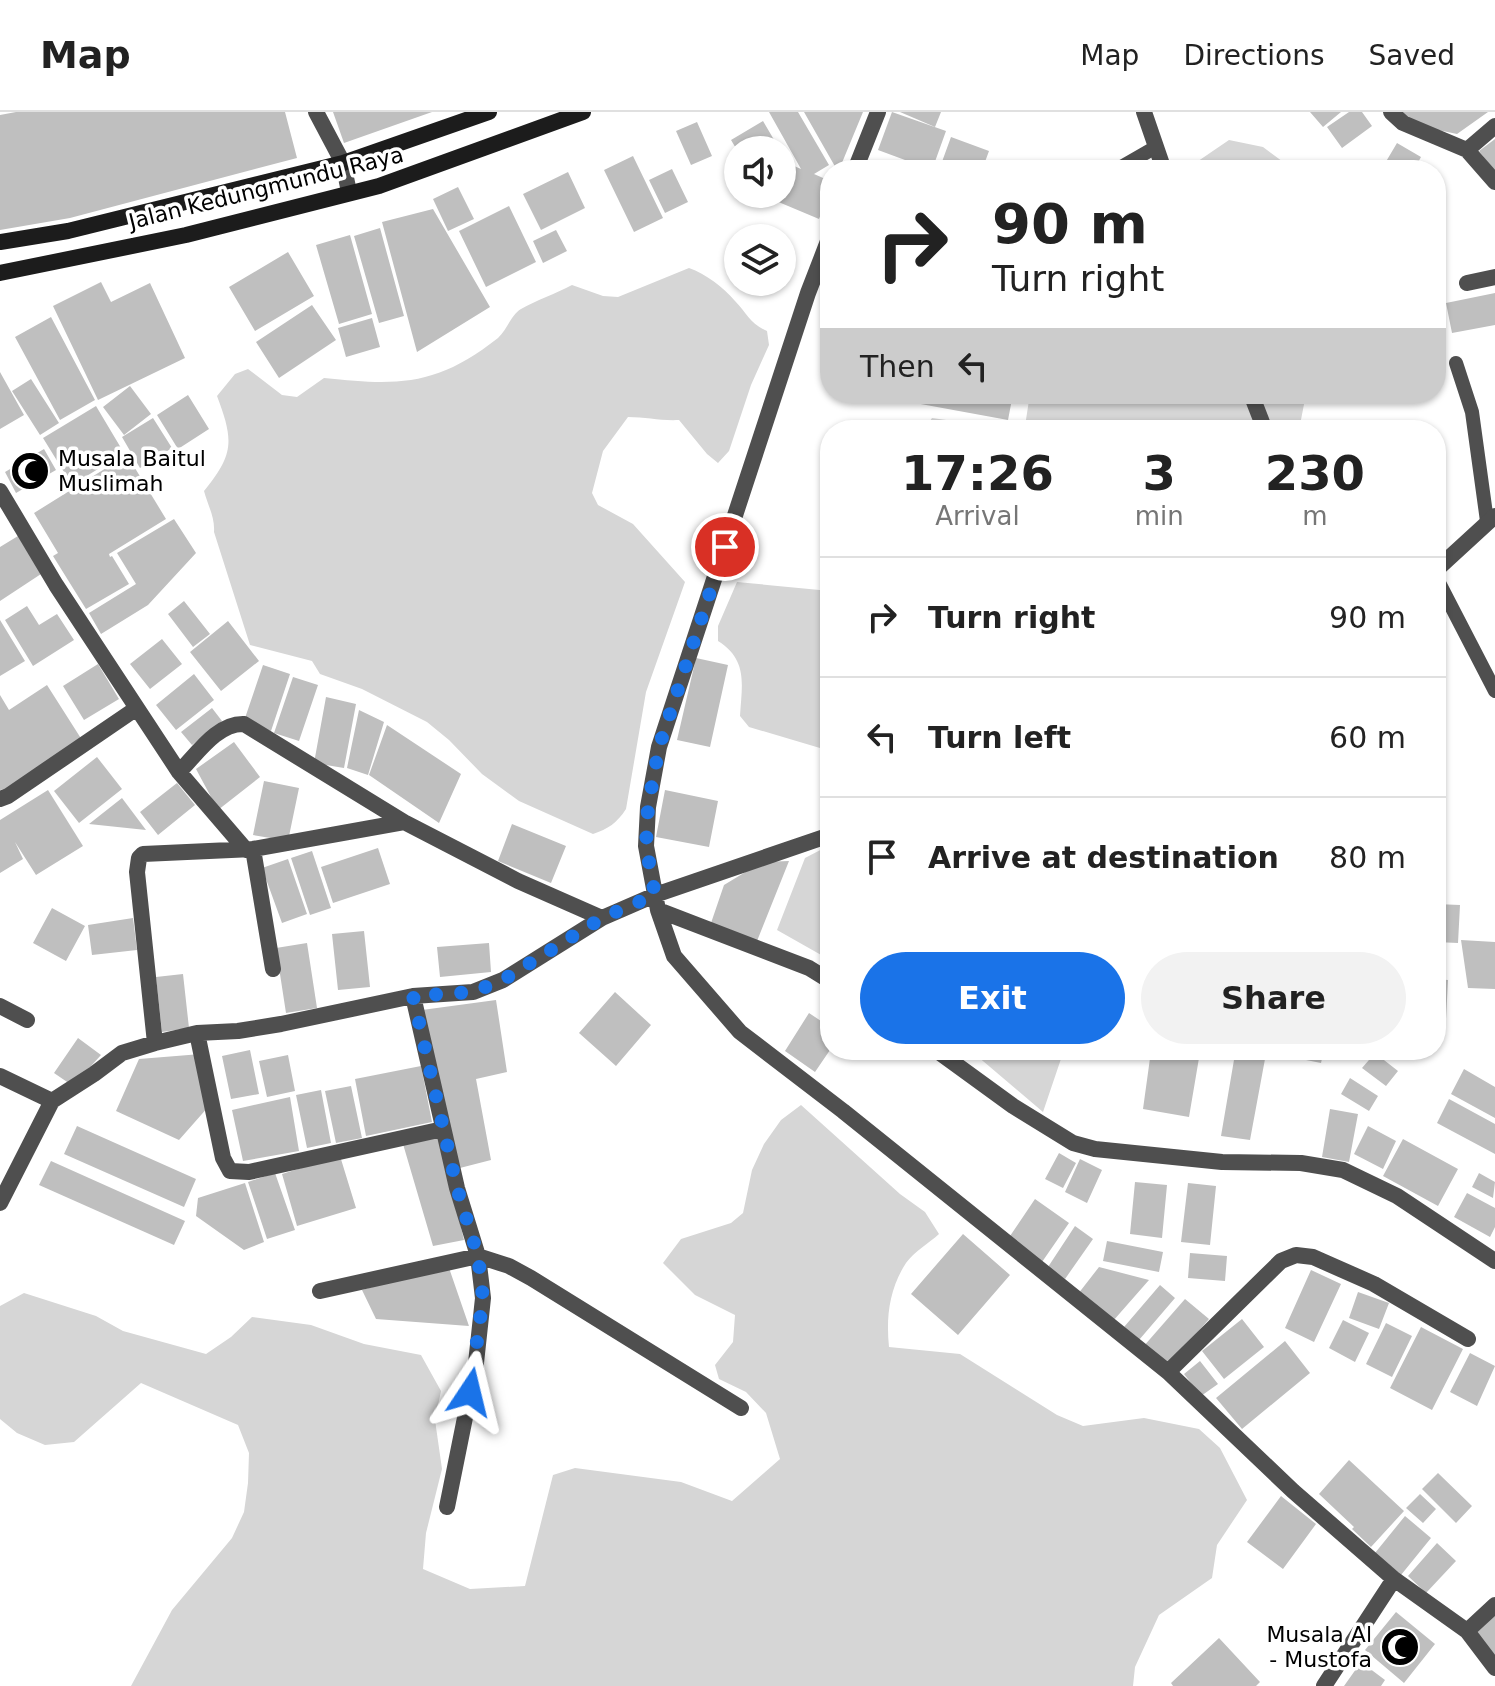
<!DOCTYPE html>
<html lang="en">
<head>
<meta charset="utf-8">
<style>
  body { margin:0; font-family:"DejaVu Sans",sans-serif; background:#f2f2f2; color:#222; height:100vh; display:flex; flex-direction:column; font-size:30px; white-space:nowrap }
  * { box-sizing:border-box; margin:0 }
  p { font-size:26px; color:#767676 }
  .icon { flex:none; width:44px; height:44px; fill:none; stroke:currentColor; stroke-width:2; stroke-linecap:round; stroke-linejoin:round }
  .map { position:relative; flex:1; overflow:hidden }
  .details { position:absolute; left:820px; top:308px; width:626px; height:640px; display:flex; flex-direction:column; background:#fff; border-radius:32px; box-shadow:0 2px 6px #0004 }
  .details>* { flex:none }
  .guide { position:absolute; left:820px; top:48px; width:626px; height:244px; border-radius:32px; box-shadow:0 2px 6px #0004; background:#fff; color:#222; overflow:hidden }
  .tools { position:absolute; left:724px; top:24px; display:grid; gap:16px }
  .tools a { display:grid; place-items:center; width:72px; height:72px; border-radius:50%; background:#fff; box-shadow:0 2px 6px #0004; font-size:40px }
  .pin { position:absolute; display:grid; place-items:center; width:68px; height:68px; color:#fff; margin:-34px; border:4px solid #fff; border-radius:50%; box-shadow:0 2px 8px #0007 }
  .me { position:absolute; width:88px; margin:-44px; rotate:10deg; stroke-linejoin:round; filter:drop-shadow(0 0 6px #0008) }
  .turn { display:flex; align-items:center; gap:28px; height:168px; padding:0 40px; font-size:36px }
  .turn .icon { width:104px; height:104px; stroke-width:2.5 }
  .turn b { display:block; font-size:56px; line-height:68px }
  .then { display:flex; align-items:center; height:76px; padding:0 40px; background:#0003; gap:16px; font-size:30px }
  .eta { display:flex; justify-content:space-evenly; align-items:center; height:136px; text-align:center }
  .eta b { font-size:48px; font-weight:700; line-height:56px }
  .action { display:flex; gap:16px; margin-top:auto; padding:16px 40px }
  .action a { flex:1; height:92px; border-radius:48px; background:#1a73e8; color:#fff; font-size:32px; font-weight:700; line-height:92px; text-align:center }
  .action a+a { background:#f2f2f2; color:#222 }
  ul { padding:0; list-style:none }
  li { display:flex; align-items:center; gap:24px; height:120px; padding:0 40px; border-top:2px solid #e0e0e0 }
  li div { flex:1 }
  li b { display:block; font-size:30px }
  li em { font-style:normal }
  header { display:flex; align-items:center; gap:48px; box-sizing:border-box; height:112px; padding:0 40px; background:#fff; border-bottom:2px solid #e0e0e0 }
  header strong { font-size:38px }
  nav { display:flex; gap:44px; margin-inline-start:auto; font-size:28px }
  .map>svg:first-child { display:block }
</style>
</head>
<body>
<header>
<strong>Map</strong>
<nav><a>Map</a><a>Directions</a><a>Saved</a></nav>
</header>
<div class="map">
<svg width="1495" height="1574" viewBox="0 0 1495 1574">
  <rect width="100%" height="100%" fill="#fff"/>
  <path fill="#d6d6d6" d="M1229 28 1263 35 1294 58H1185Z
    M689 156C706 162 723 175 735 189 747 201 750 212 767 219L769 233 751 273 729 339 718 351 707 342 679 308C661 309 646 305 628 305L603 339 592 381 598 393 633 412 685 470 646 580 626 697C617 711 608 717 593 722L519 689 482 662 449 628 427 610 362 577 320 562 312 549 250 533 214 420C215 405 208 394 204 379 234 342 234 329 217 284L235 262 248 257 282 283 297 285 324 266C399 274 437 274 498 226 507 218 511 203 521 197 537 188 555 182 572 173L603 184 618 185Z
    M1030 282H1306L1299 318H924L932 306 1010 317 1025 314Z
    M737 470 830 479V639L749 615 740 604C742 572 748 548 718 529V514Z
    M830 733V848L777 818 805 746Z
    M970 938H1064L1043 1000Z
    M801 993 900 1082 925 1100 939 1122C929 1131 914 1140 906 1151 889 1177 886 1206 889 1235L960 1242 1057 1303 1083 1314 1144 1306 1199 1317 1220 1336 1247 1388 1217 1433 1212 1466 1159 1503 1135 1555 1133 1574H131L172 1498 232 1426 244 1400 248 1371 249 1341 238 1313 141 1271 74 1330 45 1333 17 1321 0 1307V1194L24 1181 96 1204 123 1219 206 1242 231 1225 252 1205 311 1213 364 1232 421 1243 441 1279 435 1308 442 1357 426 1421 423 1457 470 1477 525 1474 553 1363 575 1356 681 1370 732 1389 780 1347 766 1301 746 1280 719 1267 715 1253 733 1230 735 1203 695 1183 663 1151 681 1127 731 1111 743 1101 752 1058 764 1032 781 1008Z"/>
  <path fill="#bfbfbf" d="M16 0H285L297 46 70 106 0 118V3Z
    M333 0H432L344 31Z
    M769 0H798L829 53 814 62 830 69V79L819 107 769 86 771 82H782V56L785 50 801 57Z
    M804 0H863L839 58H837Z
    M892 0 946 19 932 58 878 38Z
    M900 0H941L935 15Z
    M1310 0H1341L1323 15Z
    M1349 0H1362L1372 14 1342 36 1327 15Z
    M1396 0H1488L1457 22 1405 11Z
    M763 9 780 38H737L731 28Z
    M697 10 712 44 691 53 676 19Z
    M951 25 989 39 982 58H939Z
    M1495 27V60L1479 39Z
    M1397 31 1421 45 1414 58H1381Z
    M633 44 663 106 634 120 604 58Z
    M672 57 688 90 665 101 649 68Z
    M568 60 585 96 541 118 523 82Z
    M458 75 474 107 448 119 433 87Z
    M509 94 536 150 486 175 459 119Z
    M433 97 490 195 417 240 382 110Z
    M380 116 404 204 379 211 354 124Z
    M556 118 567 139 543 151 533 129Z
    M350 123 372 202 339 212 316 133Z
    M288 140 314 184 255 219 229 175Z
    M101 170 111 190 150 171 185 246 98 288 53 194Z
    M1495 181V213L1452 221 1446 191Z
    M312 193 336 228 279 266 256 230Z
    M51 205 95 288 60 308 15 225Z
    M372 206 380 235 346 245 338 216Z
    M0 260 24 303 0 317Z
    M31 267 59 311 40 323 12 279Z
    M130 274 151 302 124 323 103 295Z
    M866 282H1013L1008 308Z
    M188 283 209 317 178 337 157 303Z
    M96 294 124 341 72 373 43 326Z
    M153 306 172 336 140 356 122 325Z
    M44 337 56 358 16 381 5 360Z
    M127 343 166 407 109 442 110 445 112 444 129 472 86 497 53 444 58 441 34 401Z
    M174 407 196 441 148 493 101 522 89 501 136 472 117 441Z
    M18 424 41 462 0 489V435Z
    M184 489 210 522 193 535 168 502Z
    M27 494 39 513 57 502 74 528 33 554 5 508Z
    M0 508 25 549 0 564Z
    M228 509 259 549 221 579 190 540Z
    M162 527 182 552 150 577 130 552Z
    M696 546 728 553 710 635 677 628Z
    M98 552 119 587 84 608 63 574Z
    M263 553 290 562 271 619 244 609Z
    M194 562 214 588 176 618 156 593Z
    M293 565 318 573 299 629 274 621Z
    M47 573 82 628 21 673 0 678V583L9 598Z
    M326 585 356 592 344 656 314 651Z
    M212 596 222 609 192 633 181 620Z
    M359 598 384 610 368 663 347 656Z
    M387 613 461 662 439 711 369 663Z
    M234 630 260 665 218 698 196 657Z
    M97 645 122 677 79 711 54 679Z
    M264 669 299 676 288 729 253 723Z
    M177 671 195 693 158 723 140 700Z
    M48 678 83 734 36 763 15 730 23 747 0 761V708Z
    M665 678 718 689 709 735 656 725Z
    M122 686 146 718 89 712Z
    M512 712 566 734 551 771 498 749Z
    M378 736 390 772 333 791 321 755Z
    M312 739 331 796 310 803 291 746Z
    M288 747 307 802 282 811 262 756Z
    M789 749 757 829 711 811 724 773 762 750Z
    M1436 792 1460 793 1458 831 1436 830Z
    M52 796 85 814 66 849 33 831Z
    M133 806 137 838 92 843 88 813Z
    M364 819 370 875 338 878 332 822Z
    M1461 828 1495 830V877L1468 876Z
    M307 831 317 896 286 901 276 836Z
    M489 831 491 860 440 865 437 835Z
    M183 862 189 916 162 920 156 865Z
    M1436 867 1448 868 1446 907H1436Z
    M615 880 651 913 616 954 579 921Z
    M496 888 507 960 476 967 491 1048 456 1057 422 898Z
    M809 901 830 915V938L815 960 785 939Z
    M78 926 101 943 73 974 54 961Z
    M250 938 259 982 231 987 222 944Z
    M1293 938H1324L1321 951 1291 945Z
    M1151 939 1199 946 1189 1005 1143 997Z
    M1375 941 1398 959 1386 974 1362 956Z
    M201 942 209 994 179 1028 116 999 139 947Z
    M1235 942 1265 947 1250 1028 1221 1024Z
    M288 943 295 979 267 985 259 949Z
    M421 954 432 1010 366 1024 355 967Z
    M1464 957 1495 975V1006L1451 982Z
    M1350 966 1378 984 1369 999 1341 982Z
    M351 974 362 1026 336 1031 325 979Z
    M321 978 331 1031 307 1036 296 983Z
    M290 985 299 1039 243 1049 232 998Z
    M1449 987 1495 1012V1042L1437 1011Z
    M1330 997 1358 1002 1349 1050 1322 1045Z
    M77 1014 196 1067 184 1095 64 1042Z
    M1368 1014 1396 1029 1383 1057 1354 1042Z
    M439 1023 464 1128 433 1134 403 1032Z
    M1403 1027 1458 1057 1438 1094 1383 1064Z
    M1059 1041 1076 1051 1063 1076 1045 1067Z
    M340 1044 356 1096 297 1114 282 1062Z
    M1080 1047 1102 1058 1087 1091 1065 1080Z
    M51 1049 185 1109 174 1133 39 1073Z
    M275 1061 295 1118 267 1127 248 1070Z
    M1479 1061 1495 1070 1493 1086 1472 1075Z
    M1135 1070 1167 1073 1162 1126 1130 1122Z
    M245 1071 264 1130 244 1138 196 1104 198 1086Z
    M1188 1071 1216 1074 1210 1133 1181 1130Z
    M1467 1081 1495 1096V1115L1490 1125 1454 1105Z
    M1035 1087 1069 1111 1042 1150 1008 1127Z
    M1075 1114 1093 1127 1065 1167 1048 1155Z
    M963 1122 1010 1163 958 1223 911 1182Z
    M1107 1129 1163 1140 1159 1160 1103 1149Z
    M1190 1141 1227 1144 1225 1169 1188 1166Z
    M448 1153 469 1214 376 1207 362 1178Z
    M1099 1155 1149 1168 1113 1209 1078 1182Z
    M1311 1158 1341 1172 1314 1230 1285 1216Z
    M1160 1173 1175 1186 1139 1228 1124 1215Z
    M1358 1180 1389 1191 1379 1217 1349 1206Z
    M1185 1187 1209 1207 1167 1256 1143 1235Z
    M1242 1207 1264 1235 1224 1267 1202 1239Z
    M1343 1208 1369 1221 1355 1250 1329 1236Z
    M1386 1211 1412 1224 1392 1265 1366 1252Z
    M1421 1215 1463 1237 1432 1298 1390 1276Z
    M1285 1229 1310 1261 1242 1317 1216 1286Z
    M1470 1241 1495 1254 1477 1294 1450 1280Z
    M1200 1249 1218 1272 1201 1284 1184 1262Z
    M1349 1348 1404 1399 1371 1435 1352 1417 1354 1415 1319 1382Z
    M1438 1361 1472 1394 1456 1411 1422 1377Z
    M1420 1382 1436 1397 1423 1411 1406 1396Z
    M1281 1384 1316 1412 1283 1457 1247 1430Z
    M1405 1404 1431 1426 1401 1463 1375 1441Z
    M1437 1431 1456 1449 1426 1481 1408 1464Z
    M1396 1500 1435 1532 1404 1571 1365 1538Z
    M1495 1501V1548L1470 1521Z
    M1219 1526 1260 1570 1256 1574H1173L1171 1571Z
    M1361 1550 1385 1568 1381 1574H1344Z"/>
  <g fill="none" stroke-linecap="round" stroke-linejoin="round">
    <path stroke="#4f4f4f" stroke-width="14" d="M1116 58 1156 35
      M1456 251 1472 300 1487 409
      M1436 465 1495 579"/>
    <path stroke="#4f4f4f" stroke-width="16" d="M316 0 343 51 349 80
      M1144 0 1164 58
      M1391 0 1403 11 1467 38 1495 70
      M1467 38 1495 14
      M855 58 878 0
      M830 124 808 181 659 635 648 695 646 734 658 798 674 844 740 920 843 999 1168 1260 1293 1379 1394 1467 1467 1519 1495 1556
      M1467 171 1495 165
      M1251 282 1265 318
      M0 379 56 473 179 660 246 738
      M1436 458 1495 404
      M179 660C197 642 217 611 244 612L404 710 518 769 602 806
      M0 687 8 684 137 596
      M253 737 273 857
      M658 798 809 856 830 869
      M413 884 457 1076 478 1144 509 1154 531 1166 741 1296
      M0 894 27 908
      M197 921 223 1046 230 1059 249 1060 443 1017
      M155 931 137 760 139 746 143 742 253 737 404 710
      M936 938 1013 994 1073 1031 1095 1037 1222 1050 1301 1051 1343 1058 1397 1084 1495 1149
      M0 964 52 989
      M52 989 94 962 122 941 155 931 197 921 238 919 281 912 413 884 473 880 503 868 602 806 655 783 830 723
      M0 1091 52 989
      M320 1179 478 1144 483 1186 476 1251 447 1395
      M1168 1260 1281 1149 1296 1143 1313 1145 1374 1172 1468 1227
      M1467 1519 1495 1493
      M1324 1574 1394 1467"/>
    <path stroke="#1c1c1c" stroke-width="16" d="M0 130 68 119 343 51 489 0
      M0 161 186 123 379 74 583 0"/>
  </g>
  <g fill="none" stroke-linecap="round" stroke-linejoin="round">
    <path stroke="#1a73e8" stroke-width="14" stroke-dasharray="0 25.2" d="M470 1280 483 1186 478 1144 457 1076 413 884 473 880 503 868 602 806 655 783 646 734 648 695 659 635 725 435"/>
  </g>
  <defs>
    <g id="mosque-disc" transform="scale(2)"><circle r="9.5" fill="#000" stroke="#fff"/><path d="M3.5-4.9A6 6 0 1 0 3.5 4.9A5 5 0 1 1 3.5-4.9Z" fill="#fff"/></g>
  </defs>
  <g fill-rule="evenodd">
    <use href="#mosque-disc" x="30" y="359"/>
    <use href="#mosque-disc" x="1400" y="1535"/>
  </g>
  <g text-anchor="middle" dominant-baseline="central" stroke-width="7" stroke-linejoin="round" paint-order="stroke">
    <g font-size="22" fill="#000" stroke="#fff">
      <text transform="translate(266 76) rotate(-14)">Jalan Kedungmundu Raya</text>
    </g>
    <g font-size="22" fill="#000" stroke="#fff" text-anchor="start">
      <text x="58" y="346">Musala Baitul<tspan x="58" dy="25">Muslimah</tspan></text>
      <text x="1372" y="1522" text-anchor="end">Musala Al<tspan x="1372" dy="25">- Mustofa</tspan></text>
    </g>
  </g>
</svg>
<div class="tools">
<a><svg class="icon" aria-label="sound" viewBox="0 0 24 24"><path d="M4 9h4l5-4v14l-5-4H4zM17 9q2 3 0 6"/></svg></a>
<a><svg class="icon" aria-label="layers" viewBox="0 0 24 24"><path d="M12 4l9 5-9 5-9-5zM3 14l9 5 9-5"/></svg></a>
</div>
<div class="pin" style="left:725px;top:435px;background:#d93025"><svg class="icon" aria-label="arrive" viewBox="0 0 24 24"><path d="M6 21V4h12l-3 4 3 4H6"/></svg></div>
<svg class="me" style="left:470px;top:1280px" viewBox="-20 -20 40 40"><path d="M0-17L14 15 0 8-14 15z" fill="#1a73e8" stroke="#fff" stroke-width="4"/></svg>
<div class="guide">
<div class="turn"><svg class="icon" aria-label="right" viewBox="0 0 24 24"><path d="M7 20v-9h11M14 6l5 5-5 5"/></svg><div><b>90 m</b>Turn right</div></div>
<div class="then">Then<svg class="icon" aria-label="left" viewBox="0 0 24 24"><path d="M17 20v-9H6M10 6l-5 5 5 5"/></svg></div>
</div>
<section class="details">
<div class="eta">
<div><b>17:26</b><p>Arrival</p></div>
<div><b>3</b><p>min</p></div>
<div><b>230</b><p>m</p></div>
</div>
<ul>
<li><svg class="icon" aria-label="right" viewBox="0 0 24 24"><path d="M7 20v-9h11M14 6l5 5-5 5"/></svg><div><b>Turn right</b></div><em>90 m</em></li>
<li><svg class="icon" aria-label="left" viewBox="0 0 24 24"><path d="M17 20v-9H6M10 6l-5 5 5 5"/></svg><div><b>Turn left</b></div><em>60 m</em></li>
<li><svg class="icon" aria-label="arrive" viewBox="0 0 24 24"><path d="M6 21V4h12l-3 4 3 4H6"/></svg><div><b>Arrive at destination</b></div><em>80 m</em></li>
</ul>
<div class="action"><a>Exit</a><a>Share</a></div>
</section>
</div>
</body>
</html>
